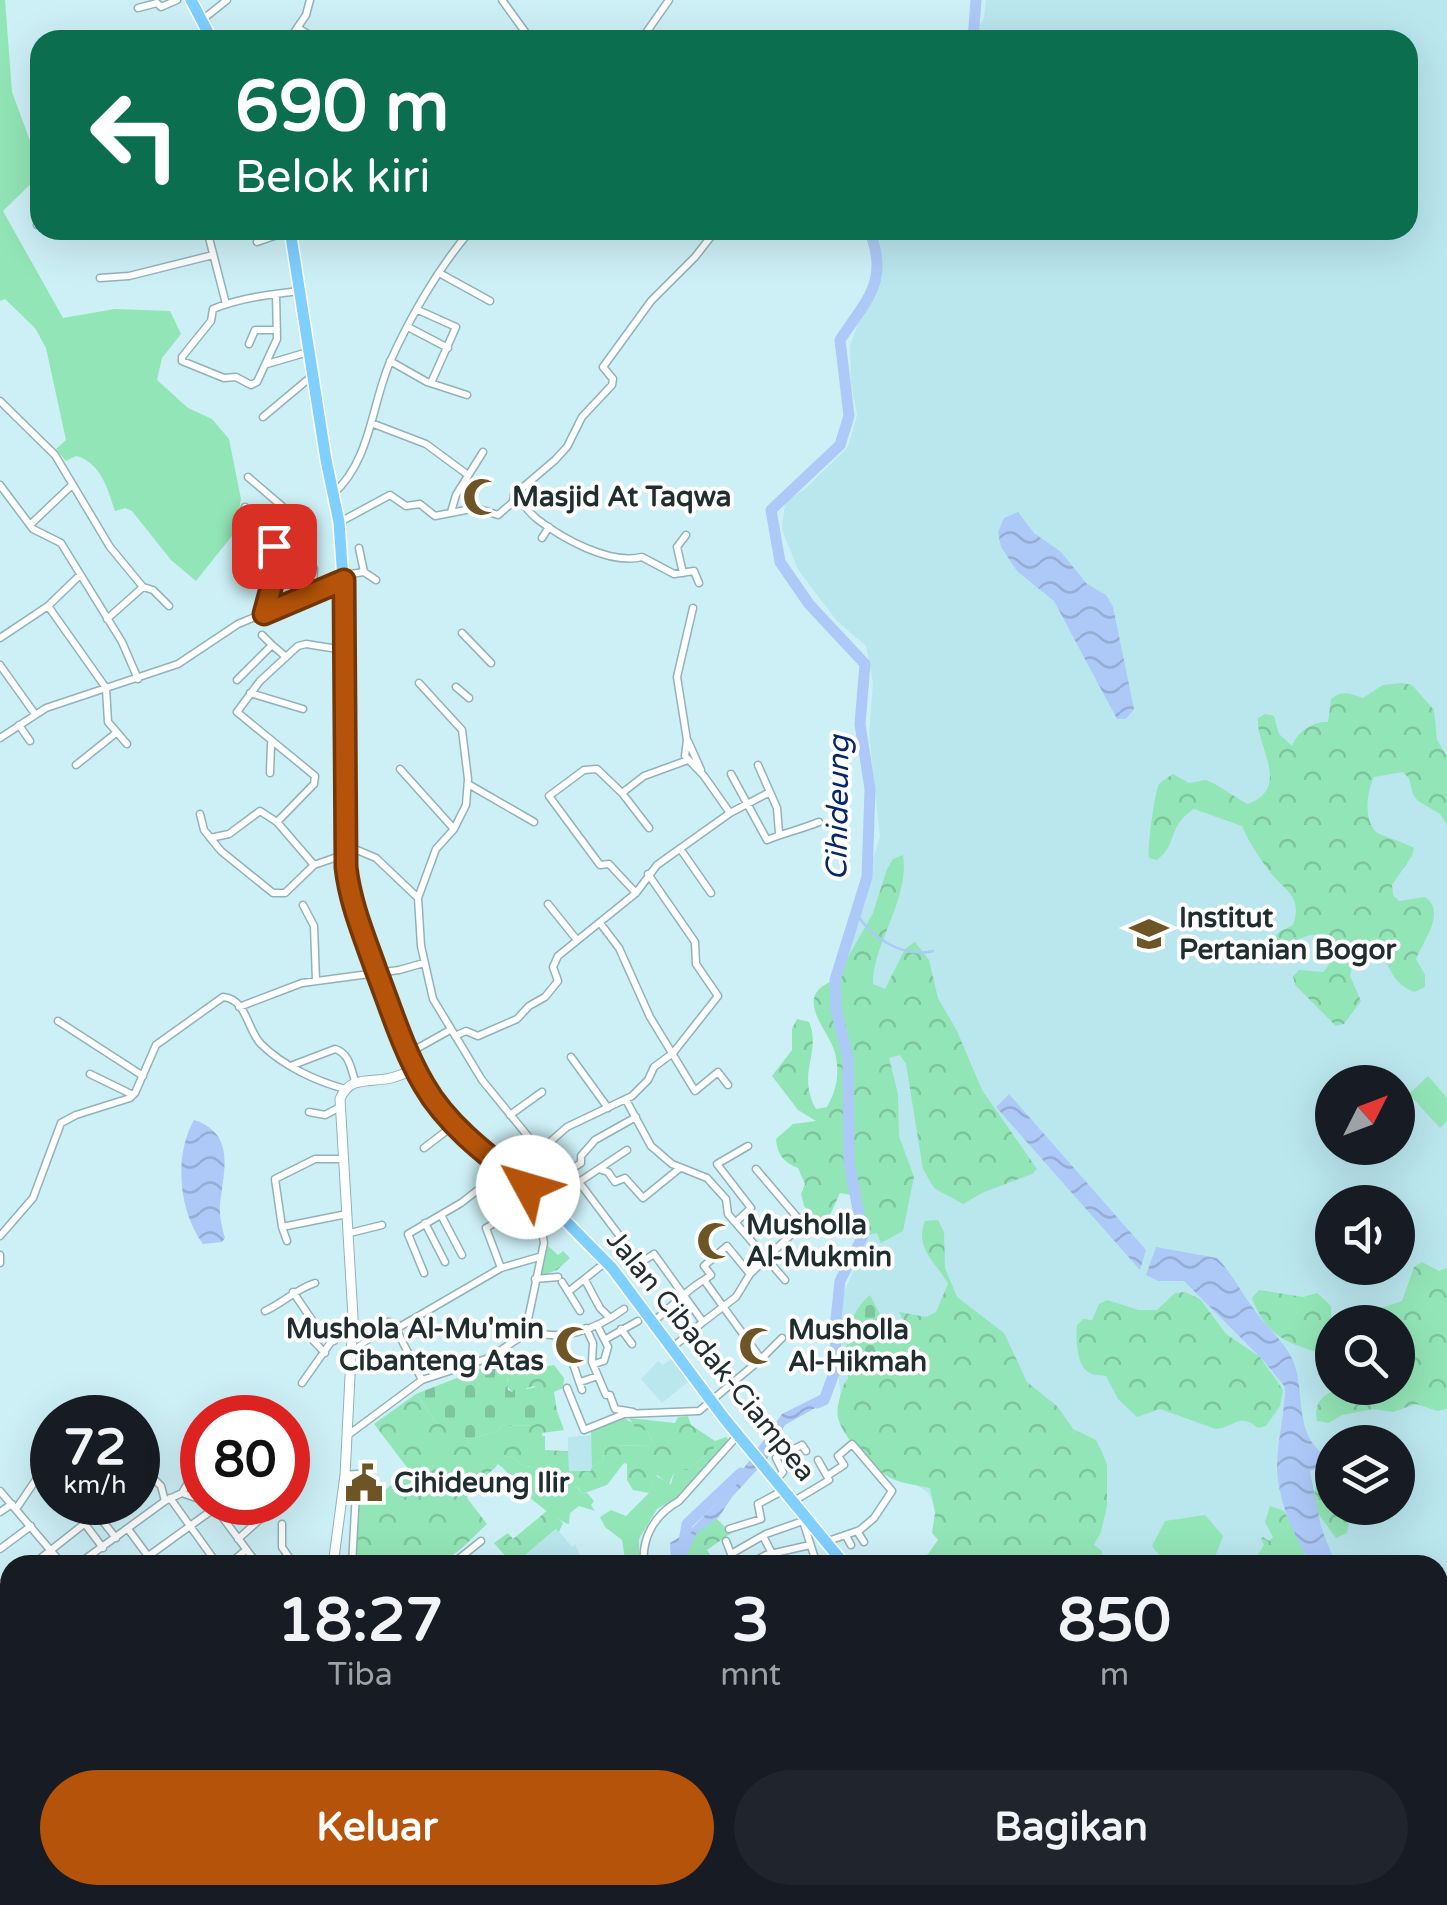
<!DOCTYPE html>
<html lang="id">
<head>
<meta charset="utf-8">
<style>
  body { margin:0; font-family:"Varela Round",sans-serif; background:#20242c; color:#f1f3f6; height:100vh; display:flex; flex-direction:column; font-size:38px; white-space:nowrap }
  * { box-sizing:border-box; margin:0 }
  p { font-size:32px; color:#9ea1a6 }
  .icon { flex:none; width:55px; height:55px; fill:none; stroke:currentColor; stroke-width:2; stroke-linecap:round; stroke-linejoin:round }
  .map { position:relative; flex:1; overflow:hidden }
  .side { position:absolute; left:0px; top:1555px; width:1448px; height:350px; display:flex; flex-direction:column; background:#171b24; border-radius:30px 30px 0 0; box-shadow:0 10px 40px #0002 }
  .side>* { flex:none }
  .hud { position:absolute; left:30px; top:30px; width:1388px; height:210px; border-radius:30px; box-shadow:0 10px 40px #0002; background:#0b6e4f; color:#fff; overflow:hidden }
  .needle { width:65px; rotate:48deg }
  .tools { position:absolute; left:1315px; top:1065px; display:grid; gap:20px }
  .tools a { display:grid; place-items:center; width:100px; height:100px; border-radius:50%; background:#171b24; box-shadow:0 10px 40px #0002; font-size:50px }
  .speed { position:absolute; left:30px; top:1395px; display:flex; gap:20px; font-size:50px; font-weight:700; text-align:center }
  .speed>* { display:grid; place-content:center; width:130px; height:130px; border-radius:50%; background:#171b24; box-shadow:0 10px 40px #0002; line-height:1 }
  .speed small { font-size:25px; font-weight:400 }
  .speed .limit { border:15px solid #d22; background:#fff; color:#111 }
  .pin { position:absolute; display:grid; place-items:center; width:85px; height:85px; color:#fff; margin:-42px; border-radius:20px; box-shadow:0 5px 15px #0006 }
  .me { position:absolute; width:110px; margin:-55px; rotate:309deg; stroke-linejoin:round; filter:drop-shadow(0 0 8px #0008) }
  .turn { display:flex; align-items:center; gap:35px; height:210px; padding:0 40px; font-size:45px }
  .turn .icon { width:130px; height:130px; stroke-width:2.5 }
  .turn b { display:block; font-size:70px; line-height:85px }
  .eta { display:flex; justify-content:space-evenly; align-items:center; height:170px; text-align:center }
  .eta b { font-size:60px; font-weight:800; line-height:70px }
  .primary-button { display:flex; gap:20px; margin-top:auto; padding:20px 40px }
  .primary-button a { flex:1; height:115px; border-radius:60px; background:#b45309; color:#fff; font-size:40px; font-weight:800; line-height:115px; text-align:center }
  .primary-button a+a { background:#20242c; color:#f1f3f6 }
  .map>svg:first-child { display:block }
</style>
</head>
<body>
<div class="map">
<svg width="1447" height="1905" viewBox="0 0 1447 1905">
  <defs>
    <pattern id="forest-crowns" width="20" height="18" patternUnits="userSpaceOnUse" patternTransform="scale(2.5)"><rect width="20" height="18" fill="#92e5b7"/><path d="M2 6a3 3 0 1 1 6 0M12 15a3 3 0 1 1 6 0" fill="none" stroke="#7ec59e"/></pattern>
    <pattern id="cemetery-stones" width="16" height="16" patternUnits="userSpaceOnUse" patternTransform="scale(2.5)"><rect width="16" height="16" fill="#92e5b7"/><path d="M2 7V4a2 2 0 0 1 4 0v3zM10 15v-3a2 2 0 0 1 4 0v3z" fill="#7ec59e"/></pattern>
    <pattern id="water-waves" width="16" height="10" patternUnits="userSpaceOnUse" patternTransform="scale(2.5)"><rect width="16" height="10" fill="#adc9f8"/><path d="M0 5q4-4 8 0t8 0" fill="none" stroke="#95add5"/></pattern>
  </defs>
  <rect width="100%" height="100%" fill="#cdf0f6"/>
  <path fill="#bae6ee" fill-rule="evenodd" d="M986 0H1447V1905L1438 1895V1565H920L944 1545 942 1515 927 1492 858 1447 842 1407 834 1338 845 1290 872 1229 843 1026 841 960 880 837 869 734 873 683 866 646 837 621 798 570 782 529 785 503 807 487 848 447 857 415 851 383 850 346 874 279 881 250 875 230H1408V40H971L984 18ZM1332 1082H1398V1148H1332ZM1332 1202H1398V1268H1332ZM1332 1322H1398V1388H1332ZM1332 1442H1398V1508H1332Z
    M673 1358 689 1381 662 1403 641 1379 658 1361 663 1365Z
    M592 1435V1471H568V1437Z
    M557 1529 572 1547 575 1544 584 1564 513 1565Z
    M747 1895H801L789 1905H754Z
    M877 1895H1185L1173 1905H904Z"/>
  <path fill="#92e5b7" d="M0 0H5L12 92 40 168V175L3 211 63 318 115 309 170 311 181 334 162 358 157 380 188 408 212 419 229 439 241 499 235 532 196 581 171 560 132 511 125 508 115 511C108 490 101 462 76 456L66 461 56 449 66 440 46 348 35 328 5 299 0 301Z
    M1428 1076 1447 1098V1121L1440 1128 1409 1094Z
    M622 1417 647 1431 655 1446 606 1445 603 1461 592 1466 591 1430Z
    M726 1437 730 1441 679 1497 657 1509 639 1539V1565H626L622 1540 605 1527 600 1517 611 1510 626 1516 649 1493 656 1476 671 1484 675 1469 687 1470 705 1456 711 1457 715 1441Z
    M510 1456 524 1466 544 1468 560 1475 574 1482 582 1494 587 1493 594 1501 591 1505 595 1511 579 1506 570 1513 569 1524C557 1521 525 1495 516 1484 508 1474 504 1466 492 1461Z
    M1205 1515 1223 1536 1212 1565H1167L1152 1546 1165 1521Z"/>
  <path fill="url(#forest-crowns)" d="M1402 683 1412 685 1434 710 1437 740 1447 756V825L1440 814 1418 801 1413 795 1409 778 1403 772 1374 777C1367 792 1363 818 1376 832 1379 835 1406 843 1414 848L1412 856 1392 885 1393 895 1399 901 1425 897C1447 912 1423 941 1416 959L1425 975V987L1414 992C1390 981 1394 971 1380 954 1363 950 1353 959 1350 976L1361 1001 1344 1024 1336 1026 1295 985 1293 976 1299 970 1323 972C1336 961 1329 947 1320 935 1297 932 1292 952 1275 957L1273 939 1279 932 1293 925C1303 896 1285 891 1270 872 1259 857 1249 843 1242 826L1194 809C1166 827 1179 843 1157 860L1149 858C1147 849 1155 790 1159 784 1163 780 1168 777 1173 774L1189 783 1206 780 1215 784 1247 804C1293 788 1255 745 1258 718L1265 714 1274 716 1279 734 1292 746C1297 732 1313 721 1328 722L1331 699C1342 690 1350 693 1363 698L1383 685Z
    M903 855C910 899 872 945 873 984L885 989 905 949 915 942 929 960 938 998 957 1031 982 1090 1037 1169 1032 1174 984 1192 963 1204 934 1188 923 1169 906 1064 900 1055 889 1058 898 1094 899 1136 914 1177 903 1231 881 1243 877 1233 863 1236 861 1216 851 1195 840 1193 830 1215 819 1222 804 1206 801 1194 805 1184 798 1168C784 1163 777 1154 776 1139L793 1124 816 1121 798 1110 772 1076 792 1050V1029L797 1019 809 1022C822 1052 796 1073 816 1109L827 1107C837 1089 840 1073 835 1053 829 1029 790 996 835 980L873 913 887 869 893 859Z
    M938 1220 944 1232 945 1268 957 1297 1004 1333 1027 1382 1058 1407 1073 1429 1096 1440 1102 1452 1107 1465V1506L1101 1532 1094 1545 1102 1551 1101 1565H913L928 1554 938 1540 932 1533 935 1513 930 1488C914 1484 897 1484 884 1474 868 1463 843 1437 838 1418 836 1409 840 1396 843 1387 848 1375 855 1371 868 1370L906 1325 899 1312 926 1317 936 1312 948 1284C936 1262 914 1248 925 1221Z
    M548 1246 558 1255 563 1251 570 1258 557 1270 541 1276Z
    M1422 1262 1439 1271 1447 1268V1409L1438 1411 1416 1404 1393 1412 1373 1409 1342 1415 1329 1423 1317 1421C1309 1378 1371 1388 1398 1388V1322H1359L1381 1308 1402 1301 1414 1267Z
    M1259 1290 1303 1297 1317 1293 1331 1306 1332 1357C1291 1343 1269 1342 1252 1298Z
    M1185 1292 1200 1299 1226 1334 1260 1357 1283 1390 1280 1406 1266 1426 1258 1428C1239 1412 1235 1427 1216 1429L1160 1409 1137 1417 1118 1399 1106 1376C1101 1375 1095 1376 1090 1373 1076 1367 1076 1338 1077 1325L1083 1319 1092 1320 1099 1304 1107 1300 1139 1310H1157L1175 1293Z
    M514 1352 529 1369 554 1365 564 1378 563 1388 554 1392 557 1411 564 1430 542 1433V1436H545V1450L568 1451 569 1471H591L592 1466 603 1461 606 1445 655 1446 647 1431 635 1427 629 1418 675 1423 678 1417 688 1416 691 1425 715 1441 712 1458 705 1456 687 1470H675L669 1484 657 1475 649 1493 633 1490 627 1480V1464L624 1463 607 1485 582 1494 578 1487H574L573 1482 544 1468 524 1466 510 1456 493 1461 498 1463 496 1467 469 1490 467 1498 487 1524C465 1544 451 1565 420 1565L414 1560 408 1565H367V1561L356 1554 357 1499 379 1486 384 1491 409 1470 374 1424 416 1394 437 1424 441 1421 468 1439 497 1432 501 1426 535 1425V1386L512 1392 506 1385 509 1375 504 1361Z
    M1316 1485 1332 1498V1508H1352L1347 1533 1336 1538 1312 1505Z
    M1270 1506 1284 1511 1305 1548 1304 1560 1313 1565H1268L1275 1561 1276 1556 1262 1561 1256 1558 1264 1545 1261 1539 1263 1537 1269 1541 1273 1537 1265 1522Z
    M548 1510 563 1523 559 1532 556 1529 513 1565 494 1543 508 1533 513 1539Z
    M716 1518 731 1533 707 1550 714 1561 709 1565H681L694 1532Z
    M1438 1711 1447 1724V1885L1438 1874Z
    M1438 1877 1447 1888V1905H1398L1377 1895H1438Z
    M473 1895H547L544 1905H469Z
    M634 1895H678V1900L675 1905H631Z
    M801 1895H877L895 1902 891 1905H789Z"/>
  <path fill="url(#cemetery-stones)" d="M870 1295 884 1322 897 1337 867 1371H857L848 1377C845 1347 845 1316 870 1295Z
    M505 1359V1365L513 1374 507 1379 508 1390 512 1392 520 1384 527 1389 537 1387 539 1417 535 1425 501 1426 497 1432 468 1439 441 1422 437 1424 416 1394Z"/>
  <path fill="url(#water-waves)" d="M1018 512 1034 533 1061 552 1087 584 1106 595 1113 607 1134 709 1126 719H1117L1054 601 1017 571 1001 547 998 532 1004 518Z
    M1009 1094 1146 1250 1140 1270 996 1107Z
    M194 1120C237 1134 223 1172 220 1205 219 1216 222 1227 225 1238L222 1242 203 1244C178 1210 174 1155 194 1120Z
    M1156 1247 1217 1258C1232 1273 1240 1291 1253 1308 1267 1328 1285 1341 1294 1363 1305 1393 1294 1435 1325 1455L1320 1467 1310 1471 1321 1527 1336 1565H1311C1294 1535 1278 1502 1277 1467 1277 1440 1285 1414 1285 1387L1264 1361 1184 1281H1158L1146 1275Z
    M824 1393 830 1396 826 1402 785 1425 767 1459 732 1497 719 1517 696 1534 686 1557 688 1565H671L670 1543 689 1531 725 1495 782 1414Z"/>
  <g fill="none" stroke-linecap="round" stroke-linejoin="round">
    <path stroke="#adc9f8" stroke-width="2.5" d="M857 915C875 940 903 958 933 951"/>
    <path stroke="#adc9f8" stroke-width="11" d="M973 40 976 0
      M817 1403 824 1400 836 1368 835 1329 840 1281 863 1236 849 1162 848 1058 836 1010 835 980 867 877 870 789 860 724 865 664 809 604 780 562 771 510 840 445 849 416 840 340C867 299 890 281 869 230
      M680 1565 687 1524 741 1473"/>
    <g stroke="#92b2b9" stroke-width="9">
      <path id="street" d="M502 0 531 40
        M138 8 157 3 161 7 177 0
        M202 20 227 0
        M298 28 318 40
        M289 40 306 15 310 0
        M641 40 669 0
        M37 225 40 223
        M207 230 226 304
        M257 242 289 231
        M441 274 490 301
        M100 278 129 276 213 255
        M276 294 277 339 257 382 251 385 236 377 224 378 182 361V357L211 321 213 309C240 298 271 294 300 291
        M418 310 456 327 431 383
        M408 327 448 348
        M249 344 255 330H277
        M390 361 427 382 467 395
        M267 364 308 352
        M0 401 55 455 110 547 143 587 153 590 169 606
        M263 417 312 376
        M371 423 426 444 468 475
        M248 477 283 507 314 569 312 593
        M0 485 33 529 61 543 122 642 138 679
        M333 494C371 460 371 406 390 362 410 317 439 267 471 230
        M514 495 555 460 567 447 582 417 612 385 613 379 603 367 651 301 695 257 716 230
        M245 507C283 545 280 564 264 613
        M451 512 456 495 483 452
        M340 522 390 495 406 506 420 504 435 516 476 508 498 515 513 502 514 495C523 502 528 512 537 519 563 539 610 565 642 557L674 574 694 571 699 583
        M30 525 72 485
        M542 538 549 527
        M359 548 364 572
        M683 573 677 547 686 535
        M344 575 364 572 376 580
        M48 606 106 688 108 722 127 744
        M693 608 677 677 687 740 685 756 704 776 730 813
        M107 619 143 587
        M462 633 491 663
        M262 635 272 645
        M0 638 48 606 79 576
        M0 665 35 714
        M237 680 272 645 285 656
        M419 683 462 730 468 779 466 805 454 829 436 849 418 898 421 946 433 999 482 1080 553 1167 573 1177 582 1186 640 1263 654 1254 703 1322 673 1347
        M456 687 469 698
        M250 693 303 709
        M19 725 30 741
        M0 738 46 708 178 664 238 624 342 581
        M688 741 701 770
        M76 765 116 733
        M758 765 777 808 779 833
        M400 769 454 829
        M270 773 271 744
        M731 774 767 840C784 833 802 829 819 822
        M468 784 534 822
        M622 793 644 776 688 760
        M200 814 204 830 221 851 273 893H285L314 865 357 850 376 858 417 897
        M210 838 229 834 260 811 277 822
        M681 850 711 893
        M314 865 277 822 314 784 315 776 237 712 260 681 298 646 306 644 344 650
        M636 893 609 864 600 865 549 796 584 770 597 769 622 793 649 828
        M548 904 577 940
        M303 905 314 926 316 980
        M600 923 619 948 650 1017 695 1091 718 1072 728 1085
        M239 1007 302 983 399 970 424 963
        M58 1021 143 1076
        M455 1036 466 1031 478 1036 517 1019 529 1006 545 997 558 981 553 967 558 956 636 893 657 865 730 813 770 792
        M409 1053 450 1030
        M571 1057 608 1108
        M293 1065 335 1049C349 1053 351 1068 355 1081
        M90 1074 133 1095
        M626 1100 651 1146 672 1164 707 1178 726 1199 728 1214 785 1280
        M309 1112 325 1115 340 1107
        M510 1115 542 1092
        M424 1148 454 1125
        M344 1159H315L275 1179 282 1227 347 1214
        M599 1169 608 1172 615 1182 625 1178 643 1198 680 1168
        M565 1173 581 1163V1156L595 1140 636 1117
        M579 1182 627 1150
        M441 1215 462 1255
        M736 1222 751 1208 717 1164 748 1146
        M425 1223 445 1262
        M282 1227 287 1241
        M350 1233 382 1225
        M0 1236 33 1198 61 1123 76 1115 130 1098 135 1093 156 1045 223 997C247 999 247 1030 261 1044 283 1066 316 1081 345 1089
        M0 1255V1263
        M501 1268 486 1228 512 1213 529 1187
        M424 1273 408 1234 461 1203 505 1169
        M535 1279 558 1277
        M585 1280 600 1308 610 1318
        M704 1280 711 1275 704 1266 727 1246 750 1274
        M562 1282 580 1311
        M293 1292 314 1323 334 1341
        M568 1292 606 1262
        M265 1311C283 1303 296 1289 315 1283
        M703 1322 736 1297 750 1274 799 1227 796 1216 756 1169
        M586 1328 593 1343 592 1362 606 1395H610L615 1409 633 1412
        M396 1329 501 1268 539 1257
        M527 1329C559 1344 597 1329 624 1309
        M621 1329 632 1344
        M303 1330 325 1353
        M606 1339 638 1321
        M351 1353 389 1322 396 1329 422 1380
        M761 1359 782 1338
        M572 1361 582 1390
        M594 1364 604 1361 608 1347 597 1325
        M580 1382 598 1376
        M302 1383 338 1332 352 1323
        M567 1388 584 1430 624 1414 699 1411 761 1359 704 1280C690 1287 668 1310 654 1321
        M348 1435 422 1380 489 1358 525 1334 544 1243 539 1212 550 1188 554 1155 550 1142 567 1127 632 1096 648 1080 654 1067 673 1053 718 996 696 964 695 942 648 874
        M818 1460 827 1476
        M345 1475 357 1474 352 1565
        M776 1480 783 1472 776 1458 802 1445 806 1451
        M138 1482 150 1475 161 1486 165 1501
        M0 1491 63 1565
        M182 1493 202 1459
        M170 1498 218 1565
        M794 1501 829 1480 827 1476 844 1465 838 1456 852 1444 892 1491 874 1518 860 1530 828 1541
        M207 1502 217 1510 258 1565
        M16 1509 50 1459
        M0 1512 12 1504
        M97 1514 116 1538
        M803 1521 817 1565
        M85 1524 103 1548
        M282 1524V1547L294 1565
        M128 1529 148 1556
        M729 1529 761 1519 758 1504 784 1490
        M857 1531 864 1542
        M846 1536 851 1545
        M764 1538 778 1565
        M238 1539 267 1513 272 1502
        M726 1541 731 1554
        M0 1549 31 1526
        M731 1554 766 1534 803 1521
        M32 1565 112 1502
        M77 1565 165 1501 182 1493 202 1500
        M136 1565 215 1508
        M228 1565 246 1550
        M451 1565 481 1541
        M644 1565C641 1538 655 1514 679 1501L738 1435
        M747 1565 766 1555 810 1545
        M0 1585 10 1579
        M0 1622 10 1615
        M0 1625 8 1645 7 1656
        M0 1709 10 1702
        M0 1762 10 1755
        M0 1772 10 1785
        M1438 1777 1447 1792
        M260 1895 266 1905
        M311 1895 319 1905
        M1249 1895 1252 1905
        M1309 1895 1310 1905
        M332 1905 348 1895
        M445 1905 450 1895
        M679 1905 681 1895
        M1186 1905 1199 1895
        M1232 1905V1895"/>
    </g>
    <g stroke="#92b2b9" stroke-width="11">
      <path id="secondary" d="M333 1565 345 1475 353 1317 340 1099C350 1075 370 1083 391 1078 399 1076 408 1072 415 1068
        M246 1905 249 1895"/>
    </g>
    <g stroke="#fff" stroke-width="14">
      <path id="highway" d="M191 0 212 40
        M290 230 326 460 339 522 343 580 345 852 347 883 364 939 398 1031 425 1087 455 1125 545 1200 612 1268 724 1418 845 1565
        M1354 1895 1390 1905"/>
    </g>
    <use href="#street" stroke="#fff" stroke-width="6"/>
    <use href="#secondary" stroke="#fff" stroke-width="9"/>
    <use href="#highway" stroke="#7fcfff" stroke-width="11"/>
  </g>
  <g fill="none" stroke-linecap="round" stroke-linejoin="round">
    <g stroke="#753606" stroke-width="25">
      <path id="route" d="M274 546 277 566 264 614 344 580 346 867C350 903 364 936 376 970 391 1009 403 1049 424 1085 448 1127 491 1158 528 1187"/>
    </g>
    <use href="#route" stroke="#b45309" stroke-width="18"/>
  </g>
  <defs>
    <g id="mosque-bare" transform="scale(3)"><path d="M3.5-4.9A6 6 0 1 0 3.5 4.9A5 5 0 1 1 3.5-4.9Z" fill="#6d5525" stroke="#fff" stroke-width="2.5" paint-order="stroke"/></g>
    <g id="university-bare" transform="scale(3)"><path d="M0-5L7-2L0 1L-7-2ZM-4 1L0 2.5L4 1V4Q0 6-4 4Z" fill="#6d5525" stroke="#fff" stroke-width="2.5" paint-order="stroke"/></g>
    <g id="civic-bare" transform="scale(3)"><path d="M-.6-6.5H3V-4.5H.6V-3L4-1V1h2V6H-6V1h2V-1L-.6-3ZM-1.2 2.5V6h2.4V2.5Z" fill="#6d5525" stroke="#fff" stroke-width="2.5" paint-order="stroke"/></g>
  </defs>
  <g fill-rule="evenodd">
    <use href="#mosque-bare" x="482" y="497"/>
    <use href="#university-bare" x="1149" y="934"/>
    <use href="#mosque-bare" x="716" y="1241"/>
    <use href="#mosque-bare" x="574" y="1345"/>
    <use href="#mosque-bare" x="758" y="1346"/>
    <use href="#civic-bare" x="364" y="1483"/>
  </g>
  <g text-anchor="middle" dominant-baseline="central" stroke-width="8" stroke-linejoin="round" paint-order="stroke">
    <g font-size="28" font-weight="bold" fill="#212e30" stroke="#fff" text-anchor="start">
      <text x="512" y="497">Masjid At Taqwa</text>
      <text x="1179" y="918">Institut<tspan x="1179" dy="32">Pertanian Bogor</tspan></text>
      <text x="746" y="1225">Musholla<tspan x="746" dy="32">Al-Mukmin</tspan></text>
      <text x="544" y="1329" text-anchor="end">Mushola Al-Mu'min<tspan x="544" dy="32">Cibanteng Atas</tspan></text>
      <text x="788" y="1330">Musholla<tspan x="788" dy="32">Al-Hikmah</tspan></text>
      <text x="394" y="1483">Cihideung Ilir</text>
    </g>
    <g font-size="28" fill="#212e30" stroke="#fff">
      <text transform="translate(711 1356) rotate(51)">Jalan Cibadak-Ciampea</text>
    </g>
    <g font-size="30" font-style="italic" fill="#05286a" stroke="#fff">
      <text transform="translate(838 808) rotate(-89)">Cihideung</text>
    </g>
  </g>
</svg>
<div class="tools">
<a><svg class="needle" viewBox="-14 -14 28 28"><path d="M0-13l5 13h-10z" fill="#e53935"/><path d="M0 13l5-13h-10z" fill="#9ea1a6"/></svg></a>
<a><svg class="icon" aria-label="sound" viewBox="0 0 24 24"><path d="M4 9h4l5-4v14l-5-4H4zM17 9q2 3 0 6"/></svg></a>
<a><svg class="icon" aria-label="search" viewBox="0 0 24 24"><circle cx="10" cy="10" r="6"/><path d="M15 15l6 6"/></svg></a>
<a><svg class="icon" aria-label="layers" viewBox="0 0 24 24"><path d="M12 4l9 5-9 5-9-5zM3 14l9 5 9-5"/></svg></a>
</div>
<div class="speed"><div>72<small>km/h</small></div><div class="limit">80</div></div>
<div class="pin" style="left:274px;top:546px;background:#d93025"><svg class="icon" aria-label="arrive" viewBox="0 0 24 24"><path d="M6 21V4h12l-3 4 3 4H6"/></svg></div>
<svg class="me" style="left:528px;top:1187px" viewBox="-20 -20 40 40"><circle r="19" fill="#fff"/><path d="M0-13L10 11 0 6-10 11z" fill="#b45309"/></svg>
<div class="hud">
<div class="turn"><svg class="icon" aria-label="left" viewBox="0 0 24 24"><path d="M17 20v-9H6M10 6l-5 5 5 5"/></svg><div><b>690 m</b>Belok kiri</div></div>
</div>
<section class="side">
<div class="eta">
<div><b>18:27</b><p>Tiba</p></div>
<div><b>3</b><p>mnt</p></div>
<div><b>850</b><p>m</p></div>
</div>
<div class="primary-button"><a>Keluar</a><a>Bagikan</a></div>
</section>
</div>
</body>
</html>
